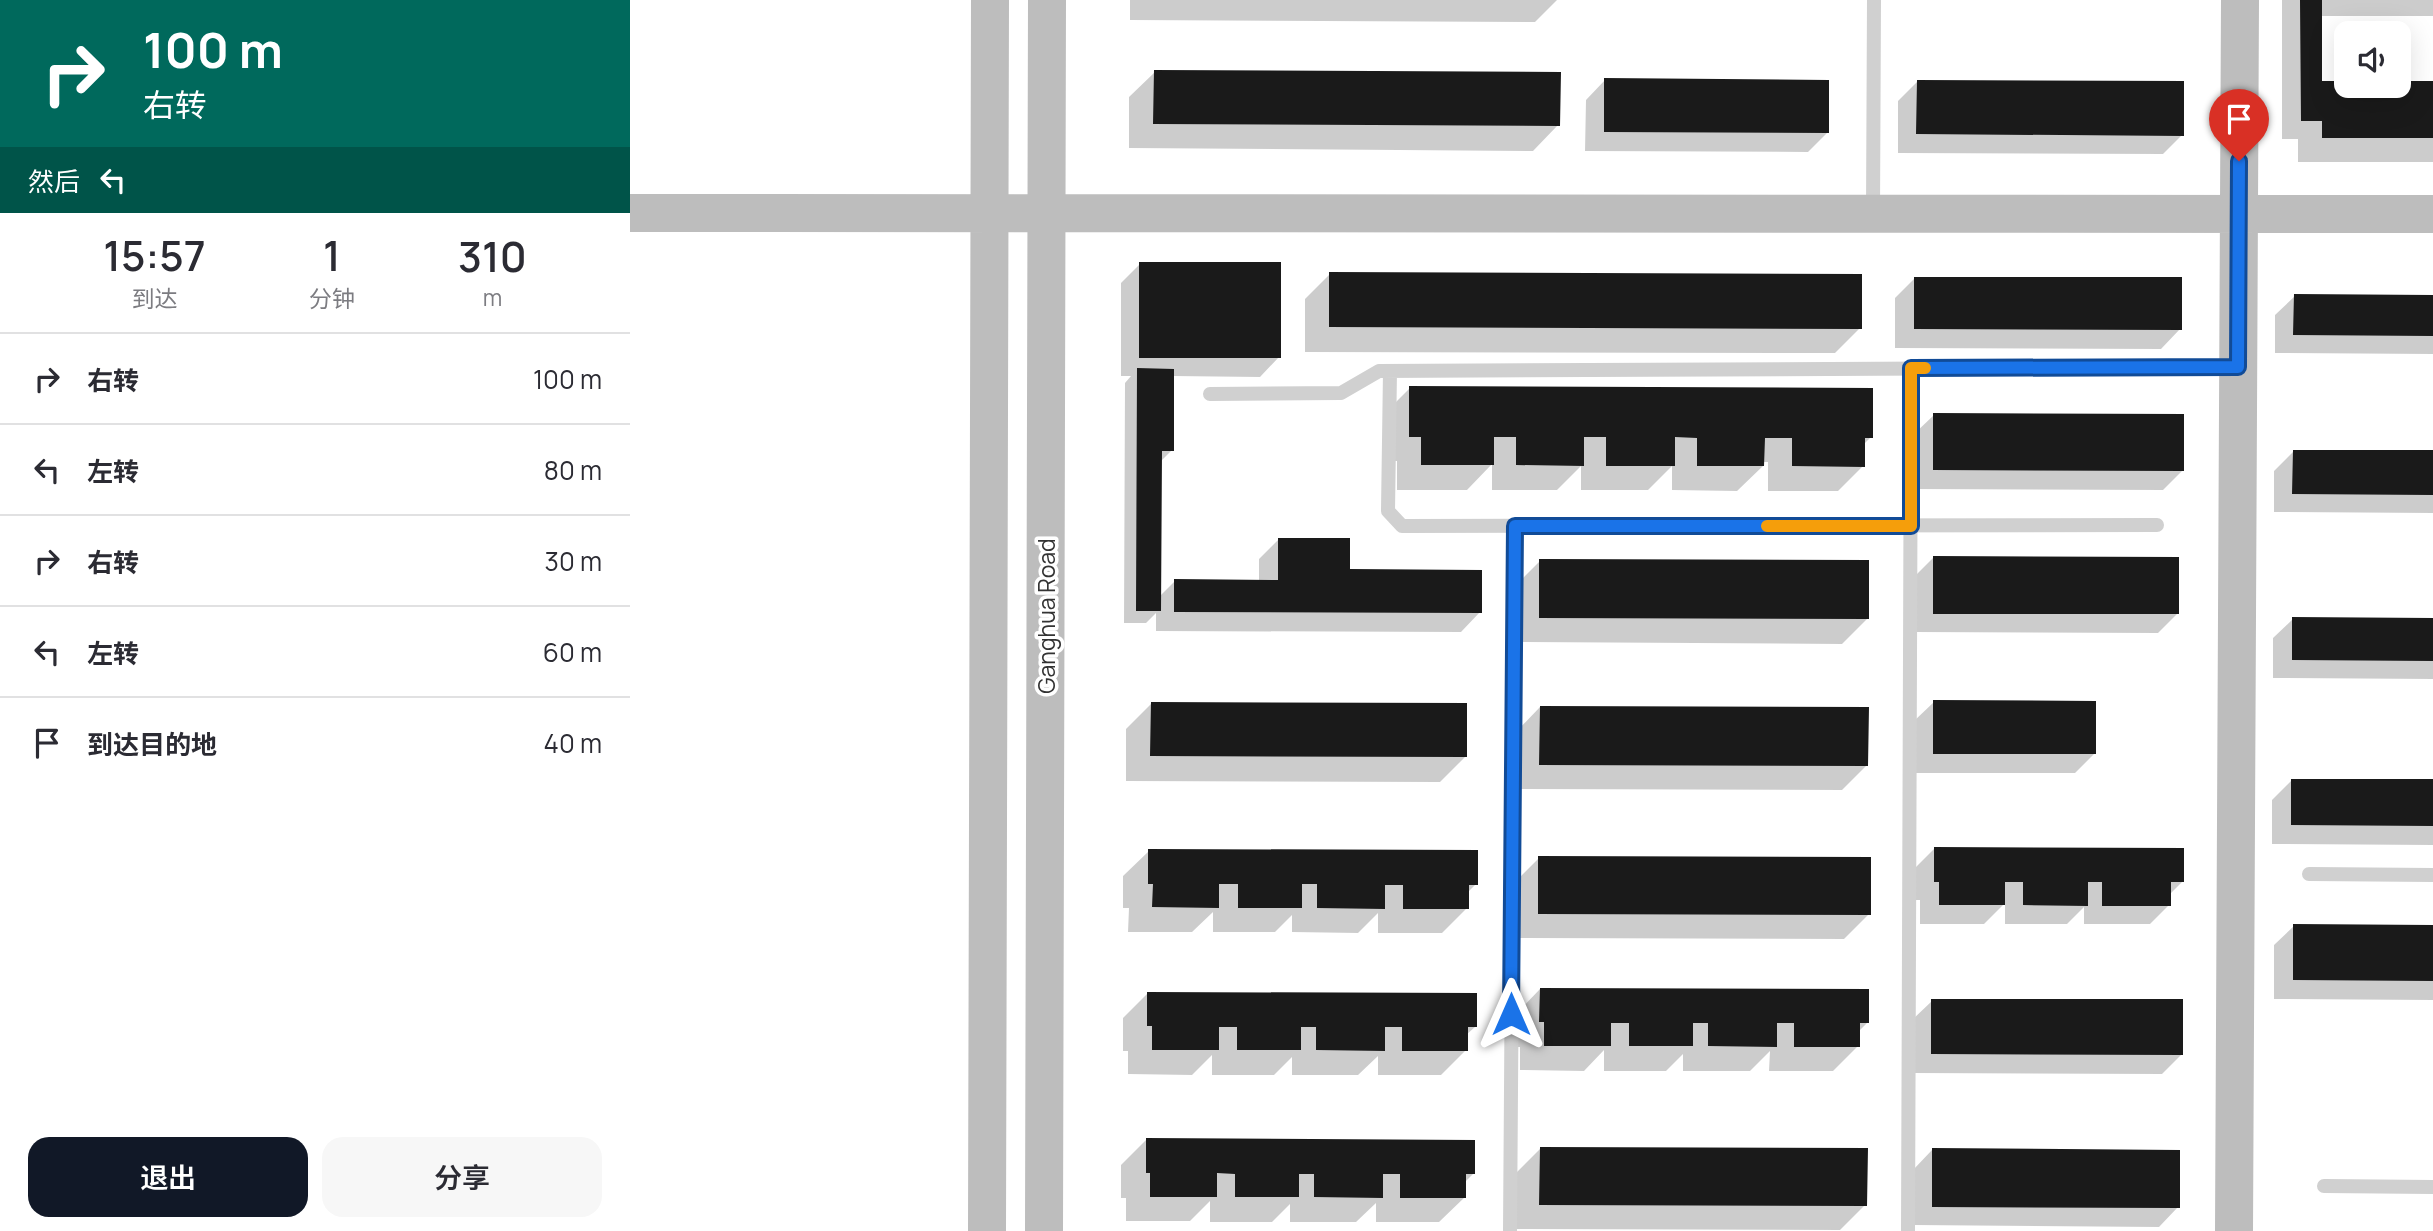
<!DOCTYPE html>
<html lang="zh">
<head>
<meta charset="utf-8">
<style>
  body { margin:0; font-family:Manrope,"Noto Sans SC",sans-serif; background:#f7f7f7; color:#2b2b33; height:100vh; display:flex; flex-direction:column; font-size:26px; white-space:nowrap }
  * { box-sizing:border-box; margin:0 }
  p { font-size:23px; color:#7c7c81 }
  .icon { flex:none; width:38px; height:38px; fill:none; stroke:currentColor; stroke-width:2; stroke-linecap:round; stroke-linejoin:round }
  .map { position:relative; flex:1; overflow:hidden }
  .panel { display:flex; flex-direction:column; background:#fff; width:630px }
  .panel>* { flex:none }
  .guide { background:#00695c; color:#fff; overflow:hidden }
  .tools { position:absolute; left:1704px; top:21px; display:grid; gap:14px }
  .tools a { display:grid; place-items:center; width:77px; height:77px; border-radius:14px; background:#fff; box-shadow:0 7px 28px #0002; font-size:35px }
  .pin { position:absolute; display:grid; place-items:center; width:60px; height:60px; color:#fff; margin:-72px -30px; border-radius:50% 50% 50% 0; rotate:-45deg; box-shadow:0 0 7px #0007 }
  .pin .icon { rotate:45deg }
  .me { position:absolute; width:77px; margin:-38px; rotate:0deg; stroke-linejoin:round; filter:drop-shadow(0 0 5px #0008) }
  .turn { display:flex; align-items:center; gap:24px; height:147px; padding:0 28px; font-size:32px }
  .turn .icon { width:91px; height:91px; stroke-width:2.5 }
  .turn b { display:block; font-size:49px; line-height:60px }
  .then { display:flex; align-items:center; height:66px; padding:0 28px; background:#0003; gap:14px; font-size:26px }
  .eta { display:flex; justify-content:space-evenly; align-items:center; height:119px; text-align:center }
  .eta b { font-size:42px; font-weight:600; line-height:49px }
  .primary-button { display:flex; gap:14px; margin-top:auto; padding:14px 28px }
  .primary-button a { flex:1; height:80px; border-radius:21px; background:#111827; color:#fff; font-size:28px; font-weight:600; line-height:80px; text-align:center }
  .primary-button a+a { background:#f7f7f7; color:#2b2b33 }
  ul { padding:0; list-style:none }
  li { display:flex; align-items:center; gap:21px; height:91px; padding:0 28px; border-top:2px solid #e1e1e2 }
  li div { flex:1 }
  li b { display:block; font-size:26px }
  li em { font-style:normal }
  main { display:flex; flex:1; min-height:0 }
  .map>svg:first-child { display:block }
</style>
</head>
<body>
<main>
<section class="panel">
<div class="guide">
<div class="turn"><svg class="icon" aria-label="right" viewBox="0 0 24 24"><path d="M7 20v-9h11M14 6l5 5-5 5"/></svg><div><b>100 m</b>右转</div></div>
<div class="then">然后<svg class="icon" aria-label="left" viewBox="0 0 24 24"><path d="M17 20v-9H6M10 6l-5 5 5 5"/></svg></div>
</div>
<div class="eta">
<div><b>15:57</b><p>到达</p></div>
<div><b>1</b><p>分钟</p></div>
<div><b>310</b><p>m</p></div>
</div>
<ul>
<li><svg class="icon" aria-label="right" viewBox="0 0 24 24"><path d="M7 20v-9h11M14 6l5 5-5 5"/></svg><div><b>右转</b></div><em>100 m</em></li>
<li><svg class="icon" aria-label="left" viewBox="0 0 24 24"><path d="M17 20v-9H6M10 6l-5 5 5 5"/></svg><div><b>左转</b></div><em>80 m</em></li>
<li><svg class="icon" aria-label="right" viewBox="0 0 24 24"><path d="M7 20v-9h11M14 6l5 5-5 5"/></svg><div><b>右转</b></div><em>30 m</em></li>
<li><svg class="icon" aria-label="left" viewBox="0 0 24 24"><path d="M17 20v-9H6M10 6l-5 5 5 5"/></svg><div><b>左转</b></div><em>60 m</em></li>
<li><svg class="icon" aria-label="arrive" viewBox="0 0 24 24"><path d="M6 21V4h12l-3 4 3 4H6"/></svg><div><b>到达目的地</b></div><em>40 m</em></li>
</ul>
<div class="primary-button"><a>退出</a><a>分享</a></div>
</section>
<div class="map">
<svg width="1803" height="1231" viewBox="0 0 1803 1231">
  <rect width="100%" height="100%" fill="#fff"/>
  <path fill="#0003" d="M500 0H927L905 22 500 20Z
    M1652 0H1803V16H1691V85L1769 86 1803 82V162H1668V139H1652Z
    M525 72 928 125 903 151 499 148V97Z
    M975 80 1197 133 1178 152 955 151 956 100Z
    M1287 82 1552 135 1533 154 1268 153V101Z
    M510 264 649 357 630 377 542 376V450L530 462 529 597 545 581H629V559L649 539 718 571 850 612 831 632 526 631V613L516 623H494L495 383 501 376H491V283Z
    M700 274 1230 328 1205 353 675 352V299Z
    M1284 279 1550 329 1531 349 1265 348V298Z
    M1665 296 1803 297V354L1645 353V315Z
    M780 388 1241 437 1233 445V466L1208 491H1138V462H1133V466L1107 491 1042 490V466L1018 490H951V466L927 490H862V464L837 490H767V461H755V413Z
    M1304 415 1552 471 1533 490 1284 489V434Z
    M1664 451 1803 452V513L1644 512V471Z
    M1303 558 1547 614 1528 633 1284 632V577Z
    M910 561 1237 619 1212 644 884 642 885 586Z
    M1663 619H1803V679L1643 678V638Z
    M1304 702 1464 754 1445 773H1284V721Z
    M521 704 835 757 810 782 496 781V729Z
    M910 707 1237 765 1212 790 885 789V733Z
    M1662 780 1803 781V845L1642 844V800Z
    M1304 849 1552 882 1539 895V905L1520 924H1454V907L1437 924H1375V903L1354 924H1290V900H1285V868Z
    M519 851 846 884 837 893V908L812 933H748V913L728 933 662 932V915L645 932H583V912L562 932H498L499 908H493V876Z
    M909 858 1239 914 1214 939 883 938 884 883Z
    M1664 926 1803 927V1000L1644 999V945Z
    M910 989 1237 1023 1228 1032V1046L1203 1071H1139L1140 1051 1120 1071H1053V1054L1036 1071H974V1050L954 1071 890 1070V1047H885V1015Z
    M518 993 845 1027 836 1035V1050L811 1075H748V1056L728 1075H662V1057L644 1075H582V1055L562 1075 498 1074V1051H493V1018Z
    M1302 1001 1551 1055 1532 1074 1282 1073V1020Z
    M516 1140 843 1174 835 1182V1197L809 1222H746V1203L726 1222H660V1204L642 1222H580V1201L560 1221H496V1198H491V1165Z
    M910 1149 1235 1205 1210 1230 885 1229V1174Z
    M1302 1150 1548 1207 1529 1227 1283 1225V1170Z"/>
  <path fill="#1a1a1a" d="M1670 0H1692V81H1717V86H1769V81H1803V138H1692V121H1671Z
    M524 70 931 72 930 126 523 124Z
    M974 78 1199 80V133L974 132Z
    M1287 80 1554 81V136L1286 134Z
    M509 262H651V358H509Z
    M699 272 1232 274V329L699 327Z
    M1284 277H1552V330L1284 329Z
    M1664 294 1803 295V336L1663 335Z
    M507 368 544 369V451H532L531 611H506Z
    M779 386 1243 388V438H1235V467L1162 466V438H1135L1134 466H1067V438L1045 437V466H976V437H954V466L886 465V437H864V465H791V437H779Z
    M1303 413 1554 414V471L1303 470Z
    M1663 450H1803V495L1662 494Z
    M648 538H720V569L852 570V613L544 612V579L648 580Z
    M1303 556 1549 557V614H1303Z
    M909 559 1239 560V619L909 618Z
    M1662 617 1803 618V661L1662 660Z
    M1303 700 1466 701V754H1303Z
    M521 702 837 703V757L520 756Z
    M910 706 1239 707 1238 766 909 765Z
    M1661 779H1803V826L1661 825Z
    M1304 847 1554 848V882H1541V906H1472V882H1458V906L1393 905V882H1375V905H1309V882H1304Z
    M518 849 848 850V885H839V909H773V885H755V909L687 908V884H672V908H608V884H589V908L522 907 523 884H518Z
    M908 856 1241 857V915L908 914Z
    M1663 924 1803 925V981L1663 980Z
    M910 988 1239 989V1023H1230V1047H1164V1023H1147V1047L1078 1046V1023H1063V1046H999V1023H981V1046H914V1022H909Z
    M517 992 847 993V1027H838V1051H772V1027H755V1051L686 1050V1027H671V1050H607V1027H589V1050H522V1026H517Z
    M1301 999H1553V1055L1301 1054Z
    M516 1138 845 1140V1174H836V1198H770V1174H753V1198L684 1197V1174H669V1197H605V1174L587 1173V1197H520V1173H516Z
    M910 1147 1238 1148 1237 1206 909 1205Z
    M1302 1148 1550 1150V1208L1302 1207Z"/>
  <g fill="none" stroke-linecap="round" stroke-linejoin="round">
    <path stroke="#d0d0d0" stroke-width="14" d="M1243 212 1244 0
      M760 371 758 511 772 526 1527 525
      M580 394 711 393 749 371 1607 367
      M1679 874 1803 875
      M1694 1186 1803 1187
      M880 1231 885 526
      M1278 1231 1281 368"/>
    <path stroke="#bdbdbd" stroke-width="38" d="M0 213 1803 214
      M357 1231 360 0
      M414 1231 417 0
      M1604 1231 1610 0"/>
  </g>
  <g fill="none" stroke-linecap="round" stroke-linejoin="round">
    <g stroke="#114b97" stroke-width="18">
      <path id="route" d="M881 1014 885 526H1281V368L1608 367 1609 161"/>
    </g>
    <use href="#route" stroke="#1a73e8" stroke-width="12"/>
    <path stroke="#f59e0b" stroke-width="12" d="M1137 526H1281V368H1295"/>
  </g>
  <g text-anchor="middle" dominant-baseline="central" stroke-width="7" stroke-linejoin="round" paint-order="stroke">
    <g font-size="23" fill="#333" stroke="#fff">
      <text transform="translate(416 616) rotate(-90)">Ganghua Road</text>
    </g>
  </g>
</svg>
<div class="tools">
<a><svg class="icon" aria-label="sound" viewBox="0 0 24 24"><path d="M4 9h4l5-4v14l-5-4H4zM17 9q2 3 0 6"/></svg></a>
</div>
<div class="pin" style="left:1609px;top:161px;background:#d93025"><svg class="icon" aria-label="arrive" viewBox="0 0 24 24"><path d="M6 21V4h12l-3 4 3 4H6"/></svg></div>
<svg class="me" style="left:881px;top:1014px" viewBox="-20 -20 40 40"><path d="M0-17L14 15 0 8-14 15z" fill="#1a73e8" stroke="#fff" stroke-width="4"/></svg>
</div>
</main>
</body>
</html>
